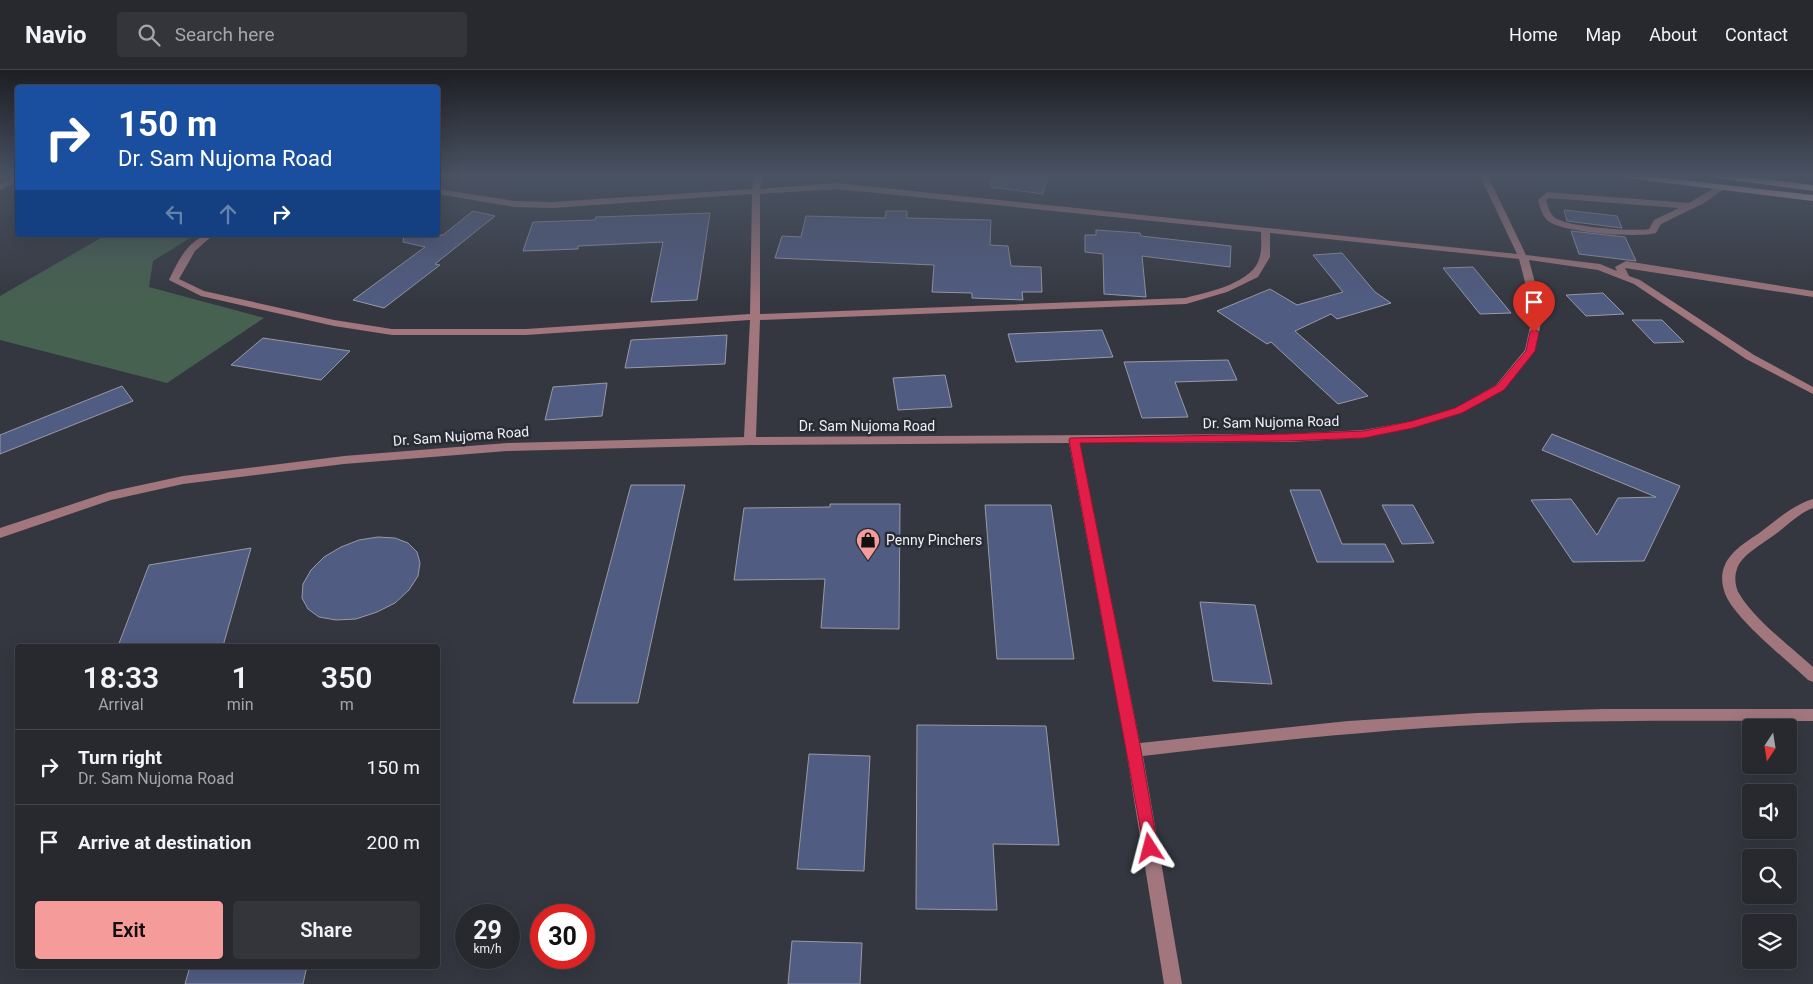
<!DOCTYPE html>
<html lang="en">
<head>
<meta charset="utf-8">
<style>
  body { margin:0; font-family:Roboto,sans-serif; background:#33353b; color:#f1f3f6; height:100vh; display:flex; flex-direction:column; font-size:19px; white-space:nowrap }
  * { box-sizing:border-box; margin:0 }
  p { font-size:16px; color:#a4a6aa }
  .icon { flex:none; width:28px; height:28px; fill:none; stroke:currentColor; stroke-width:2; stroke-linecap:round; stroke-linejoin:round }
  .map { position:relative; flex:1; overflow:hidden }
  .drawer { position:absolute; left:15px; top:574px; width:425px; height:325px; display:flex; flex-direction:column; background:#27292f; border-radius:5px; box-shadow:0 5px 20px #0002,0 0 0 1px #43454b }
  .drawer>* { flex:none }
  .guide { position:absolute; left:15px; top:15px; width:425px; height:152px; border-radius:5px; box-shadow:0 5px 20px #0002,0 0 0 1px #43454b; background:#1a4fa0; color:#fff; overflow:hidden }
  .needle { width:32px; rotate:192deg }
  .buttons { position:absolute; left:1742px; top:649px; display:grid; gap:10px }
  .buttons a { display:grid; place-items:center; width:55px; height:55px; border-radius:5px; background:#27292f; box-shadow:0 5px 20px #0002,0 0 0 1px #43454b; font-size:25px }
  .speed { position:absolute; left:455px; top:834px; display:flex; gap:10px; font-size:25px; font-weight:700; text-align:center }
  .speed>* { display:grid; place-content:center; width:65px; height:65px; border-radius:50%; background:#27292f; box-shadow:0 5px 20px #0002,0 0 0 1px #43454b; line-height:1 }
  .speed small { font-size:12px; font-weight:400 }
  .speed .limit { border:8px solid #d22; background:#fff; color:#111 }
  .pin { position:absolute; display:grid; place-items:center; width:42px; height:42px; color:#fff; margin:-51px -21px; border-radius:50% 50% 50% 0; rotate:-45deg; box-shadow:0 0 5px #0007 }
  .pin .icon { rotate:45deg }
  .me { position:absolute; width:55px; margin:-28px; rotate:351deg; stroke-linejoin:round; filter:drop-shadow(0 0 4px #0008) }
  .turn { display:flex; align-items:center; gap:18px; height:105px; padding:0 20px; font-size:22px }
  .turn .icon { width:65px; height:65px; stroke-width:2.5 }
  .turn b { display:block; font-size:35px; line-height:42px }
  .lanes { display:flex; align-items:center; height:48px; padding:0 20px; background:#0003; justify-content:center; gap:25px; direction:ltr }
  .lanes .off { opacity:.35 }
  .eta { display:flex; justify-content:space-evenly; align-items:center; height:85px; text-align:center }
  .eta b { font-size:30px; font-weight:600; line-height:35px }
  .action { display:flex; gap:10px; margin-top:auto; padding:10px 20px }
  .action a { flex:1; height:58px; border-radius:5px; background:#f59b9a; color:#111; font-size:20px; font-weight:600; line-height:58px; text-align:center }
  .action a+a { background:#33353b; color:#f1f3f6 }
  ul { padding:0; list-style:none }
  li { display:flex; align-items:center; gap:15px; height:75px; padding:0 20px; border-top:1px solid #43454b }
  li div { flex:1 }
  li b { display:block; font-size:19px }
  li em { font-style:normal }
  header { display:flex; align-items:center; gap:30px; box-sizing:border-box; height:70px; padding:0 25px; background:#27292f; border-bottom:1px solid #43454b }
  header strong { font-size:24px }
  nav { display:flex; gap:28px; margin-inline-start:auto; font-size:18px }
  .search { width:350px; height:45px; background:#33353b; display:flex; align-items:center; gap:12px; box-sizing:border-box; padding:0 18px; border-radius:5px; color:#a4a6aa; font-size:19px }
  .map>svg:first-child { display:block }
</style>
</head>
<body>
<header>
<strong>Navio</strong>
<div class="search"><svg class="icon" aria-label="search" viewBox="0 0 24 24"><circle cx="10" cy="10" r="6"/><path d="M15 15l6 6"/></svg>Search here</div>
<nav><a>Home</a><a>Map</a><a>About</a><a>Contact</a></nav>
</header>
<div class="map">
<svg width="1813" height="914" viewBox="0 0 1813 914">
  <rect width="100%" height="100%" fill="#34373f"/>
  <path fill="#46614f" d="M106 165H195L153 191 149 217 264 248 167 313 0 270V226Z"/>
  <path fill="#515c83" stroke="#989ba5" d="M991 106H1048L1043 124 991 117Z
    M1564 140 1617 146 1622 158 1567 151Z
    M473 141 495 146 435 194 440 195 384 238 353 230 425 177 403 172 404 165H443Z
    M886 141H907V148L991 150 990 175 1008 176 1011 196 1041 197 1042 222H1022L1023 230 972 228V223L932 222 934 195 775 188 782 166 801 167 806 146 885 148Z
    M710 143 697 230 651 232 663 172 578 176V179L523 181 533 152 595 150 596 147Z
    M1096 160 1140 163 1141 166 1231 176 1230 197 1142 186 1146 227 1104 224 1103 184 1085 182V165H1096Z
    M1571 161 1625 167 1636 191 1579 184Z
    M1342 183 1375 222 1391 233 1337 249 1331 244 1295 261 1368 326 1338 334 1271 272 1267 274 1217 241 1270 219 1297 235 1343 222 1313 185Z
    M1473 197 1511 243 1480 244 1443 198Z
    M1603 223 1624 244 1586 246 1566 225Z
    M1632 250H1662L1684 272 1654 273Z
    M1102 260 1113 287 1016 292 1008 264Z
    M727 265 725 294 625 298 631 270Z
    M263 268 350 281 321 310 231 295Z
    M1228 290 1237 310 1175 312 1188 347 1142 348 1124 292Z
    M945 305 952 337 898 340 893 308Z
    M607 313 602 346 545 350 553 317Z
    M122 316 133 331 0 384V365Z
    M1552 364 1680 416 1644 491 1573 492 1531 430 1571 429 1597 465 1618 428 1656 427 1542 380Z
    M631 415H685L638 633H573Z
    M1290 420H1320L1342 474H1385L1394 492H1317Z
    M830 434H900L899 559 821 558 825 509 734 510 744 438 830 437Z
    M985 435H1051L1074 589H997Z
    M1382 435H1413L1434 473 1402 474Z
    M378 467 395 468 408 473 417 482 420 493 418 506 409 520 395 533 377 542 356 549 336 550 319 547 308 539 302 528 303 514 311 500 324 487 341 477 359 470Z
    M251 478 223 576H118L149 495Z
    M1200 532 1255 535 1272 614 1213 611Z
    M917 655 1046 656 1059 775 993 774 997 840 916 839Z
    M809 684 870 686 864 801 797 799Z
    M792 871 862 873 860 914H788Z
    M190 896H307L303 914H185Z"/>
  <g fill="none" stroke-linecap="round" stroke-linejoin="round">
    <path fill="#a1767d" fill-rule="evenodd" d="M15 106H18V111L0 120V114Z
      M755 106H763L760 119 837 113 1517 184 1480 106H1488L1526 185 1600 194 1617 201 1615 197 1626 191 1813 221V227L1625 198 1629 206 1640 210 1754 285 1813 317V324L1746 289 1634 214 1598 200 1529 190 1543 243 1535 281 1504 319 1462 343 1413 358 1364 368 1287 372 1080 373 1140 673 1348 651 1477 643 1603 639H1813V651C1715 651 1617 650 1519 653 1393 658 1268 671 1143 686L1182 914H1164L1126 680 1069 373 750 375 507 381 344 394 183 414 111 430 0 468V458L109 422 183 406 344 386 507 373 744 367 750 250 526 265H392L334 256 201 226 169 210C178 191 190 165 213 165L195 181 179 209 204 221 334 250 392 259H526L750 244 752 124 552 138 515 137 438 124V119L515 131 552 132 752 119ZM837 119 1261 162C1261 170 1262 178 1260 186 1255 213 1208 222 1185 228L760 244V124ZM1270 163 1519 189 1533 243 1525 280 1496 315 1454 339 1412 351 1364 360 1287 364 756 367 760 250 1186 234 1227 222 1258 207 1270 187Z
      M1721 114 1725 117 1724 119 1704 133 1661 154 1656 163C1636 168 1564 163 1548 151 1542 146 1540 137 1538 130L1547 122 1689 133ZM1549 128 1679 138 1654 150 1649 159C1633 162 1569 157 1555 148 1550 144 1548 137 1546 130Z
      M1813 429V438C1797 444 1784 459 1770 468 1759 476 1741 486 1737 499 1734 507 1735 518 1740 525 1755 550 1791 577 1813 597V612L1808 610C1786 589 1741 554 1727 528 1722 518 1720 505 1725 495 1730 482 1747 471 1758 464 1776 451 1792 435 1813 429Z"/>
    <path fill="#f5bfc8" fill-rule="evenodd" d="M1623 106H1648L1813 125V131L1627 108Z
      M1713 106H1737L1813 115V121L1717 108Z"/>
  </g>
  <linearGradient id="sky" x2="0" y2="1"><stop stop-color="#1d1e23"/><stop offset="0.45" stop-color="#4a5363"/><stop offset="1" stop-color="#4a5363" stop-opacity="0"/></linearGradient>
  <rect width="1813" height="234" fill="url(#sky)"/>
  <path fill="#e11d48" stroke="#92132f" d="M1534 259 1539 262 1535 281 1504 320 1462 343 1413 358 1364 368 1287 371 1080 373 1141 680 1158 778 1156 783 1150 785 1145 783 1069 370 1070 368 1287 364 1364 361 1412 351 1455 338 1497 315 1526 281 1530 262Z"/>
  <defs>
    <g id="shop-pin" transform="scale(1.25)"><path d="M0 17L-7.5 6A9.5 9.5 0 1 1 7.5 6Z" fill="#f59b9a" stroke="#2a2c35"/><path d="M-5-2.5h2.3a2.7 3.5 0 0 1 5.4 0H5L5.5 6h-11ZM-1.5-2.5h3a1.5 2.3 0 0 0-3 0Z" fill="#111"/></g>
  </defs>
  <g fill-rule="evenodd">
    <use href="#shop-pin" x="868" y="470"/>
  </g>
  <g text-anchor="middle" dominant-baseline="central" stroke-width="5" stroke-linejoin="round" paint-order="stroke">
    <g font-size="14" fill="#eff1f6" stroke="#2a2c35">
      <text transform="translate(1271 352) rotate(-1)">Dr. Sam Nujoma Road</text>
      <text x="867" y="356">Dr. Sam Nujoma Road</text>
      <text transform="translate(461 366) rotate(-4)">Dr. Sam Nujoma Road</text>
    </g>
    <g font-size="14" fill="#eff1f6" stroke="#2a2c35" text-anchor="start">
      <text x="886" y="470">Penny Pinchers</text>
    </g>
  </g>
</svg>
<div class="buttons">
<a><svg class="needle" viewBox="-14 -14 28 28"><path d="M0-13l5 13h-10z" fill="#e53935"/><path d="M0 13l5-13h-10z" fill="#a4a6aa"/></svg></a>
<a><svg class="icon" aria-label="sound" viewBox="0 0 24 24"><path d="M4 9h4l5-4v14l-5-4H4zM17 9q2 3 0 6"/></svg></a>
<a><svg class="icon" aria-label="search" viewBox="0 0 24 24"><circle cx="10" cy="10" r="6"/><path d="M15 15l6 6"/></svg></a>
<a><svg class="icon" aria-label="layers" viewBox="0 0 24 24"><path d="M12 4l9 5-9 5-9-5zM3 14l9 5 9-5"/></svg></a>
</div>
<div class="speed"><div>29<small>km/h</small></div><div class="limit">30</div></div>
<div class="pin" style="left:1534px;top:262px;background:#d93025"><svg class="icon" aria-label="arrive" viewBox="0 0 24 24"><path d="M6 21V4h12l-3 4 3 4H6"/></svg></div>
<svg class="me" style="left:1150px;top:778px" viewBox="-20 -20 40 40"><path d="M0-17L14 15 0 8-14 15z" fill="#e11d48" stroke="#fff" stroke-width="4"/></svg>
<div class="guide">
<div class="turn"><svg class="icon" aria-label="right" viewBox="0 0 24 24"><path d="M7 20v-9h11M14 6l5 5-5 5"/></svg><div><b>150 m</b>Dr. Sam Nujoma Road</div></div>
<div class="lanes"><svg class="icon off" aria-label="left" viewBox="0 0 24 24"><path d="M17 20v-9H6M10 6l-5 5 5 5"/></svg><svg class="icon off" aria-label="ahead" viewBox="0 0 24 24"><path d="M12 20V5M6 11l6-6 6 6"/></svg><svg class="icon" aria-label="right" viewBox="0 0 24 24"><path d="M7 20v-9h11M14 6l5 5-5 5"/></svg></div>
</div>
<section class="drawer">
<div class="eta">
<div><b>18:33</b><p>Arrival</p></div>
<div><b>1</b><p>min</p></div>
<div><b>350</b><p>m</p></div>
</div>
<ul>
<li><svg class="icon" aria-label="right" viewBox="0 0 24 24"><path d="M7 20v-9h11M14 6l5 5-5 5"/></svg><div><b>Turn right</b><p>Dr. Sam Nujoma Road</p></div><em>150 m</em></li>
<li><svg class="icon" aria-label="arrive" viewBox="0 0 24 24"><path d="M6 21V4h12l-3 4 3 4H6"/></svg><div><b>Arrive at destination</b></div><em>200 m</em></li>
</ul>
<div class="action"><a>Exit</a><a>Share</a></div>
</section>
</div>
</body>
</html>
